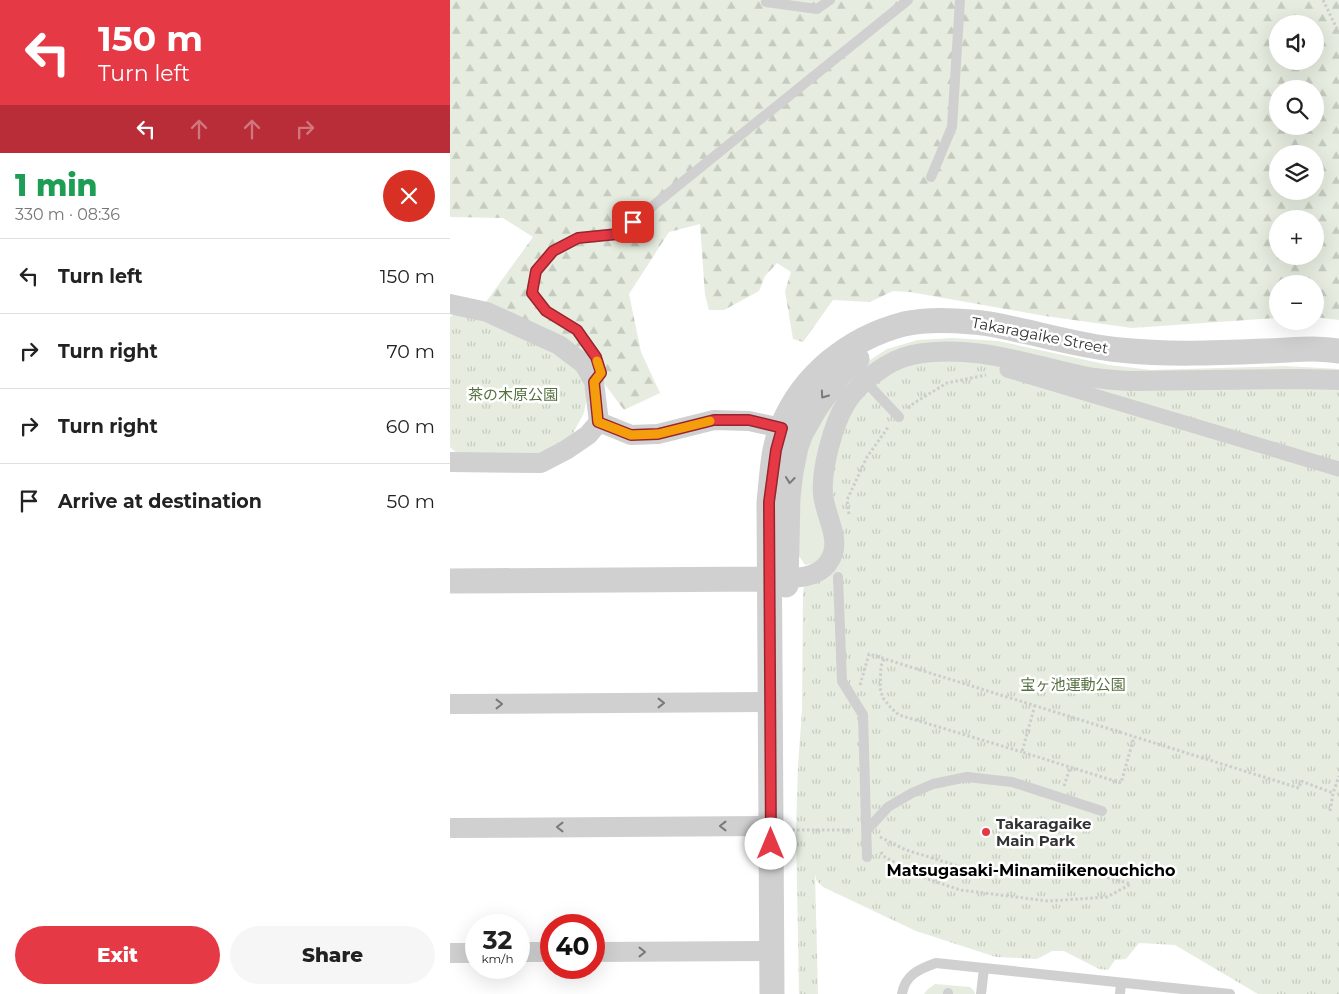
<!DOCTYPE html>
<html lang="en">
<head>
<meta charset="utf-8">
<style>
  body { margin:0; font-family:Montserrat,"Noto Sans JP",sans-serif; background:#f6f6f6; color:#222; height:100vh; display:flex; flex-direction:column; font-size:19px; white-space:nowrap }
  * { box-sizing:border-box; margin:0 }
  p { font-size:16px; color:#767676 }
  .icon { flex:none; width:28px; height:28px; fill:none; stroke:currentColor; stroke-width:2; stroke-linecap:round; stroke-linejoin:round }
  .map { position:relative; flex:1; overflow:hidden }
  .sheet { display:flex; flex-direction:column; background:#fff; width:450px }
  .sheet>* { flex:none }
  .guide { background:#e63946; color:#fff; overflow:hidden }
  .fabs { position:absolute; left:819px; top:15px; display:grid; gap:10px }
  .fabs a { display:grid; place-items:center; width:55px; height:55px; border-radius:50%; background:#fff; box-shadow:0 5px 20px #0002; font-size:25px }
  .speed { position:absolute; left:15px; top:914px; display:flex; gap:10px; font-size:25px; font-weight:700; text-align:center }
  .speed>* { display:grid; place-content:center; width:65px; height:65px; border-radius:50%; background:#fff; box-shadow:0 5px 20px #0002; line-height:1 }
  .speed small { font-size:12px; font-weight:400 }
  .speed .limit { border:8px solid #d22; background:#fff; color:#111 }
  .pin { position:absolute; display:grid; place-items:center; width:42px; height:42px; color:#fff; margin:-21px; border-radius:10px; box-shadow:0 2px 8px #0006 }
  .me { position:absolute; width:55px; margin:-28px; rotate:0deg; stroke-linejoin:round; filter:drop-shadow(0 0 4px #0008) }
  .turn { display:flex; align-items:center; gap:18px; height:105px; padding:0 15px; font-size:22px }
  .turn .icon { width:65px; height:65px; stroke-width:2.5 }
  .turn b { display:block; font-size:35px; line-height:42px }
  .lanes { display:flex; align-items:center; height:48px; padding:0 15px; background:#0003; justify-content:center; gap:25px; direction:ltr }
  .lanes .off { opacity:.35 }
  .round { display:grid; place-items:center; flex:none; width:52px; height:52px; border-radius:26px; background:#f6f6f6 }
  .headline { display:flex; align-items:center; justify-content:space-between; height:85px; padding:0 15px }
  h1 { font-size:30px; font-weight:800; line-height:38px; color:#1e9e55 }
  .button { display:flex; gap:10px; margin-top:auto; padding:10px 15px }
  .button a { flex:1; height:58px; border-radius:30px; background:#e63946; color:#fff; font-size:20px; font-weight:800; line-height:58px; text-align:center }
  .button a+a { background:#f6f6f6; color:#222 }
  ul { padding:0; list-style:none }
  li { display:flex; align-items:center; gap:15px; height:75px; padding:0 15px; border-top:1px solid #e0e0e0 }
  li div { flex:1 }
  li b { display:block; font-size:19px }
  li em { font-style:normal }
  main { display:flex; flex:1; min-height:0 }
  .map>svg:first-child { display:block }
</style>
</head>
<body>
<main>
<section class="sheet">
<div class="guide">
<div class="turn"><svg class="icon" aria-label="left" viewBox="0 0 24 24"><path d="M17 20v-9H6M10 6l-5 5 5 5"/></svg><div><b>150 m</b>Turn left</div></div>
<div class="lanes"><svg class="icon" aria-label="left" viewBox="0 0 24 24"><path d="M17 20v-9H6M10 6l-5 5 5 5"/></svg><svg class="icon off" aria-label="ahead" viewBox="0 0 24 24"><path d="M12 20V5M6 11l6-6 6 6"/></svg><svg class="icon off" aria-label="ahead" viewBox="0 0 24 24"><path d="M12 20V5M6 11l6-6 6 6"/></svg><svg class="icon off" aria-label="right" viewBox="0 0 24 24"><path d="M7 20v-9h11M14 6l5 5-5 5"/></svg></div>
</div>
<div class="headline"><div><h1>1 min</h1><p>330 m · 08:36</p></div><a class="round" style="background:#d93025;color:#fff"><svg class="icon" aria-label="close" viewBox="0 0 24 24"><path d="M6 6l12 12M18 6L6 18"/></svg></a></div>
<ul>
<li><svg class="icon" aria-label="left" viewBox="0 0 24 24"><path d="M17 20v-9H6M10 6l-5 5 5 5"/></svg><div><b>Turn left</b></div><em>150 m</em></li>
<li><svg class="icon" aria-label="right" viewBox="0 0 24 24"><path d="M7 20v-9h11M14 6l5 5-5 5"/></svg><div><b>Turn right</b></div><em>70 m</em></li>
<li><svg class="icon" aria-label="right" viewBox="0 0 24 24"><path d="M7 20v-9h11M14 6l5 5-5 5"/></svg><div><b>Turn right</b></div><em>60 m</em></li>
<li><svg class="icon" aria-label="arrive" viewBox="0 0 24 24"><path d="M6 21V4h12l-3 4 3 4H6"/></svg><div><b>Arrive at destination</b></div><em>50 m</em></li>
</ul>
<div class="button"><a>Exit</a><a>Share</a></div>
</section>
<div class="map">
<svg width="889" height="994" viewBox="0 0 889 994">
  <defs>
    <pattern id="forest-firs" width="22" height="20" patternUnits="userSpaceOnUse" patternTransform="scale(1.25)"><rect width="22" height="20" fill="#e6ecdf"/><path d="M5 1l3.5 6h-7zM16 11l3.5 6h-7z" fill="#c6cbc0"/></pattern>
    <pattern id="park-tufts" width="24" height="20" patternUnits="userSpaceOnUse" patternTransform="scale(1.25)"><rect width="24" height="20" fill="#e6ecdf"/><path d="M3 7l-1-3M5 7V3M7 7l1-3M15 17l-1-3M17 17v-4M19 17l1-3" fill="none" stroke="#c6cbc0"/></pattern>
  </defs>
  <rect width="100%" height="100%" fill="#fff"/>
  <path fill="#e6ecdf" d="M503 338 548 341 659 365 701 370 835 366 889 369V375L376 548 369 562 355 565 349 556 348 479 360 435 399 374 437 349 468 340Z
    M485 984 520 987 524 991 525 994H502V992L493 991V994H474L478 989Z"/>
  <path fill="url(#forest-firs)" fill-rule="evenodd" d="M0 0H889V320L865 317V284H828L827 318 682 328 595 316 460 292 443 291 420 302 383 300 353 342 343 339 335 291 341 272 327 263 315 276 309 291 274 310H259L255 295 250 224 219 232 179 294 191 352 210 393 174 410 133 355 36 302 83 237 53 218 0 217ZM828 24H865V61H828ZM828 89H865V126H828ZM828 154H865V191H828ZM828 219H865V256H828Z"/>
  <path fill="url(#park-tufts)" d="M5 314 75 332 129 369 137 395 134 413 122 435 107 446 84 455 12 458 0 447V317Z
    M511 356 632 383 889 386V994H808L725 945 689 943 676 959 665 960 658 970 649 969 614 951H602L587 959 546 957 466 931 373 887 367 881 365 875 368 994H349L346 830 348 766 352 710 353 593 354 586 383 570 378 486 382 446 405 395 454 361Z"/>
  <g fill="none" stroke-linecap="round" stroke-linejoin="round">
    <path stroke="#cdcdcd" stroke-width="3" stroke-dasharray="2.5 2.5" stroke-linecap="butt" d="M873 0 889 33
      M458 408 464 403 497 383 536 375
      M399 514 397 500 417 457 439 426
      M434 659 431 666 430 688 433 698 441 708 449 715 572 752
      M410 685 419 654 849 788 851 781 883 793
      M585 705 572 752 671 783 684 737
      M614 786 620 768
      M880 811 883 793 889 776
      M342 830H403
      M430 837 456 850 508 866 555 871 605 865 628 869 681 884
      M431 852 433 856 472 877 510 890 598 901 657 897 681 884"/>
    <path stroke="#d0d0d0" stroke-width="10" d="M316 2 367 9 380 0
      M481 177 502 127 510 0
      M415 381 449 417
      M144 382 151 373 146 357 127 331 96 311 83 293 86 271 103 251 128 238 168 234 458 0
      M388 577 392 681 413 715 417 857
      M416 831 438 807 462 793 483 784 517 777 562 782 652 811
      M452 994C455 975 469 969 486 963L780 994
      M498 994V993
      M531 994 534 968
      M670 994 671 983"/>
    <path stroke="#d0d0d0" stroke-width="15" d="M557 370 889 469"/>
    <path stroke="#d0d0d0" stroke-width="20" d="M0 304 37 312 109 345 134 364 144 382 149 422 138 435 116 450 91 463 0 462
      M149 422 181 435 208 434 264 420 299 421 331 428
      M322 579C340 578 366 580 378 563 394 542 375 517 373 494 371 469 383 425 396 403 408 383 438 360 462 355 520 343 577 364 633 376 648 379 663 380 679 381L849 379 889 380
      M0 704 321 702
      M0 828 321 826
      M69 952H101
      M144 952 322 951
      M0 953H26"/>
    <path stroke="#d0d0d0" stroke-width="25" d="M0 581 320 579
      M336 585 338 497 341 472 346 447 351 433 366 407 390 373 407 359
      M322 994 319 502C322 477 322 450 332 427 353 375 400 338 454 324 476 319 500 320 522 322 541 323 559 328 578 332 608 339 639 347 670 350 718 355 766 353 814 351 830 351 846 349 863 349 871 349 880 350 889 351"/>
  </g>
  <defs><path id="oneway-chevron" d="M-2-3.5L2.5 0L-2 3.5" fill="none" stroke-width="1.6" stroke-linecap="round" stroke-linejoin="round" transform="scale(1.25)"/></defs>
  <g stroke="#7a7a7a">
    <use href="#oneway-chevron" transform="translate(374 395) rotate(125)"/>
    <use href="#oneway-chevron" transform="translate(340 480) rotate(96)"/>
    <use href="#oneway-chevron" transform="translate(211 703)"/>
    <use href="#oneway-chevron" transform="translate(49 704)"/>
    <use href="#oneway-chevron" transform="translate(273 826) rotate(180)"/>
    <use href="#oneway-chevron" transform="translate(110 827) rotate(180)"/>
    <use href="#oneway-chevron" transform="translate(192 952)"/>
  </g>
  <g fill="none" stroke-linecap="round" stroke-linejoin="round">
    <g stroke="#96252e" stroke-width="12">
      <path id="route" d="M183 222 168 234 128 238 103 251 86 271 82 293 96 311 127 330 146 357 151 373 144 382 148 422 181 435 208 434 264 420H299L332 428 326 450 319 502 321 844"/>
    </g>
    <use href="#route" stroke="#e63946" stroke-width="9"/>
    <path stroke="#f59e0b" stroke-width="9" d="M147 361 151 373 144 382 148 422 181 435 208 434 260 421"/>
  </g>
  <circle fill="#e63946" stroke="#fff" stroke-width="2" cx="536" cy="832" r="5"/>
  <g text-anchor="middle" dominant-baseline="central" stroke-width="5" stroke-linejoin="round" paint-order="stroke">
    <g font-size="15" fill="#333" stroke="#fff">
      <text transform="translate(590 335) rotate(11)">Takaragaike Street</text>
    </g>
    <g font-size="15" fill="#56703f" stroke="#fff">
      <text x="63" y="394">茶の木原公園</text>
      <text x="623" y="684">宝ヶ池運動公園</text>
    </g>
    <g font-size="15" font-weight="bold" fill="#333" stroke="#fff" text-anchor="start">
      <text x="546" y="823">Takaragaike<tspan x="546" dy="17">Main Park</tspan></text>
    </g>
    <g font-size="16" font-weight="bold" fill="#000" stroke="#fff">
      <text x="581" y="870">Matsugasaki-Minamiikenouchicho</text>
    </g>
  </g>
</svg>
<div class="fabs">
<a><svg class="icon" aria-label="sound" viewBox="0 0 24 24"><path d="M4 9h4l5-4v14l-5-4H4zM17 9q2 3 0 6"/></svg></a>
<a><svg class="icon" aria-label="search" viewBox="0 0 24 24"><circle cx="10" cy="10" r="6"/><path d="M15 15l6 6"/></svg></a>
<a><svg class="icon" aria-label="layers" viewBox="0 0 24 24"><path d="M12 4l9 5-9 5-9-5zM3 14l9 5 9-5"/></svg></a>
<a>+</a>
<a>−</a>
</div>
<div class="speed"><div>32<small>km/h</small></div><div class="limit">40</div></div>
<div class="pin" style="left:183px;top:222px;background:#d93025"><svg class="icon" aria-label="arrive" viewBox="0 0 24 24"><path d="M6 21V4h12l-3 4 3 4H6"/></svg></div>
<svg class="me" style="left:321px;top:844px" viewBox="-20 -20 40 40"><circle r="19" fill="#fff"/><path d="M0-13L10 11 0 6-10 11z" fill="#e63946"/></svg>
</div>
</main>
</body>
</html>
